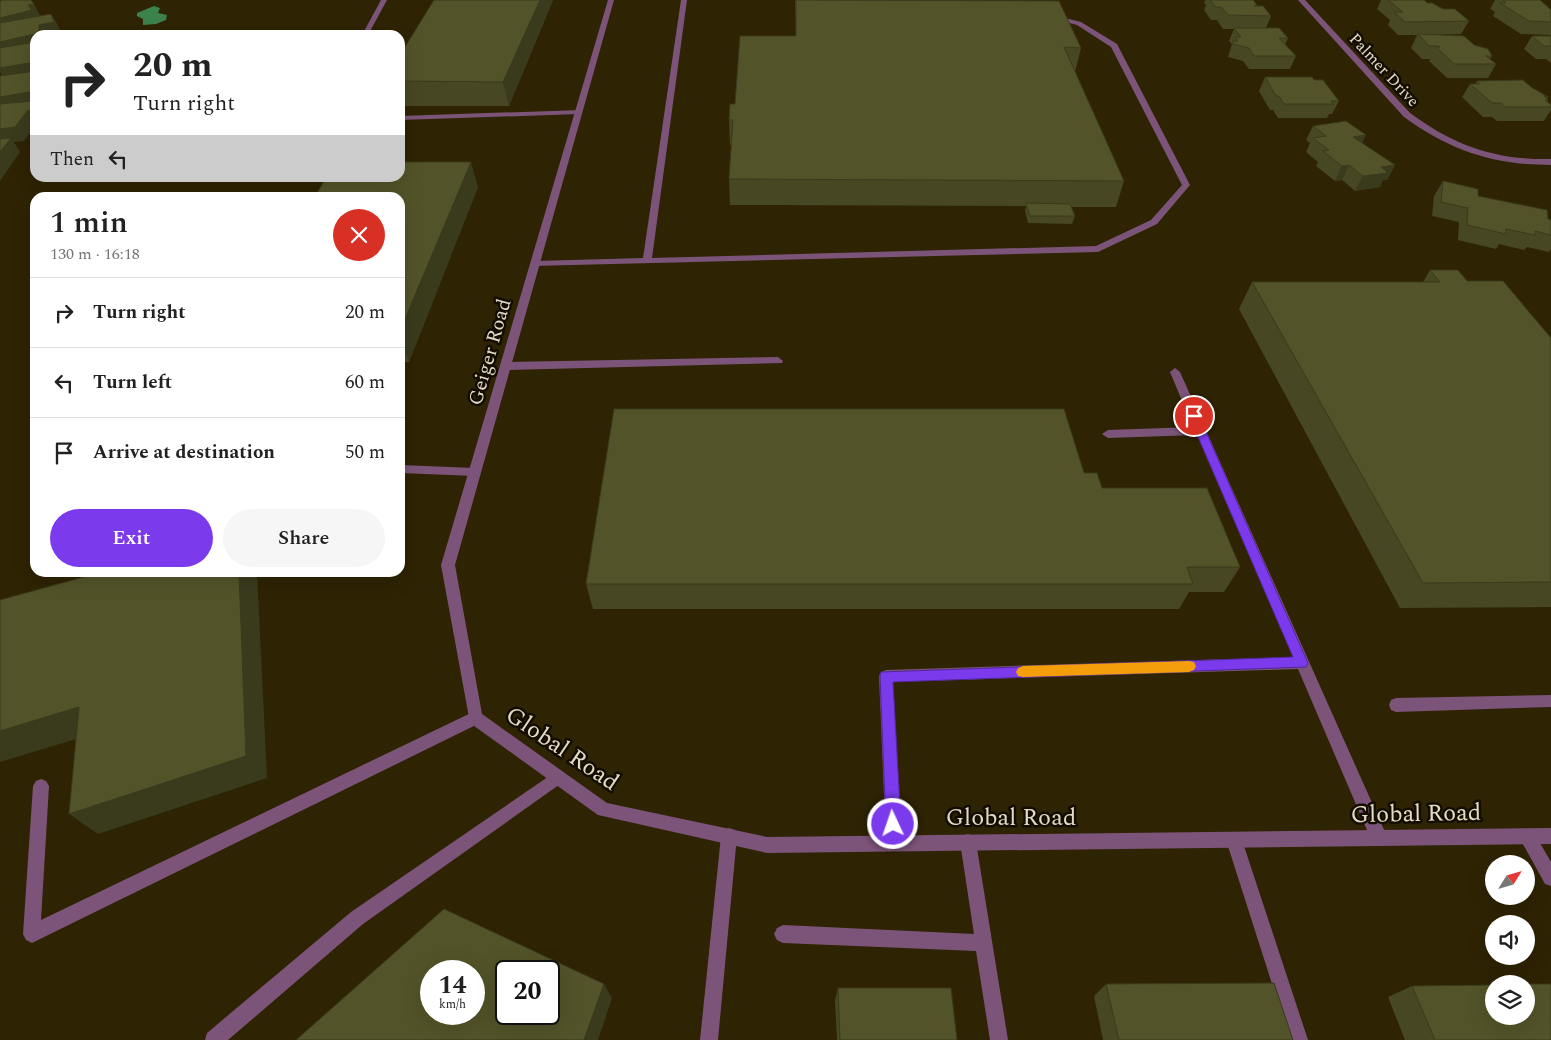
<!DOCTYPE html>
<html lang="en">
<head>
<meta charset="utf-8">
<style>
  body { margin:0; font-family:Spectral,serif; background:#f6f6f6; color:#222; height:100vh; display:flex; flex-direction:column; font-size:19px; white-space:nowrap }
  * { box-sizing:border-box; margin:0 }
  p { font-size:16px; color:#767676 }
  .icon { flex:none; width:28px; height:28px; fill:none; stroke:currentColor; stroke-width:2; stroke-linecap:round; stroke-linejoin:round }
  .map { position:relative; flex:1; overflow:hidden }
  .panel { position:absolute; left:30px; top:192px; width:375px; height:385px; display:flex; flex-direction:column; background:#fff; border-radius:15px; box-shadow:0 5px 20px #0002 }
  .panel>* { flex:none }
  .guide { position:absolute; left:30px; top:30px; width:375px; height:152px; border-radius:15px; box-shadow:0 5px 20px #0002; background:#fff; color:#222; overflow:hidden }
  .needle { width:32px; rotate:53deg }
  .buttons { position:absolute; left:1485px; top:855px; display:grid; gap:10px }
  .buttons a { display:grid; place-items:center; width:50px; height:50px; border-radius:50%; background:#fff; box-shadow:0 5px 20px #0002; font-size:25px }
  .speed { position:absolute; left:420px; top:960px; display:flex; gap:10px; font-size:25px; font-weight:700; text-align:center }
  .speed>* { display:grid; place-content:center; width:65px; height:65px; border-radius:50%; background:#fff; box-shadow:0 5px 20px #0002; line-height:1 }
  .speed small { font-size:12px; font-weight:400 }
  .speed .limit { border:2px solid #111; border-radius:8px; background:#fff; color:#111 }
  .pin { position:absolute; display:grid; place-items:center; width:42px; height:42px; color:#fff; margin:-21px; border:2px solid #fff; border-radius:50%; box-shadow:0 1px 5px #0007 }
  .me { position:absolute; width:55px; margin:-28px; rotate:357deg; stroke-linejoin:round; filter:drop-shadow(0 0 4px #0008) }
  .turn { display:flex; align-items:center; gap:18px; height:105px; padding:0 20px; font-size:22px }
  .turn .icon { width:65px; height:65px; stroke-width:2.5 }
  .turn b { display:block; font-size:35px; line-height:42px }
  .then { display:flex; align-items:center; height:48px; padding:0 20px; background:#0003; gap:10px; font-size:19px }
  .round { display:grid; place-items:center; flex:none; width:52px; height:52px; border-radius:26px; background:#f6f6f6 }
  .summary { display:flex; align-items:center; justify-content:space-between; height:85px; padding:0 20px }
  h1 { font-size:30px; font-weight:600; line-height:38px }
  .cta { display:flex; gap:10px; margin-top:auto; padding:10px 20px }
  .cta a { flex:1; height:58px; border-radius:30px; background:#7c3aed; color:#fff; font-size:20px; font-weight:600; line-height:58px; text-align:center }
  .cta a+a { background:#f6f6f6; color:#222 }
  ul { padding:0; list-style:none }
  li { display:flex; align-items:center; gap:15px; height:70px; padding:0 20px; border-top:1px solid #e0e0e0 }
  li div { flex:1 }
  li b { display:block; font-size:19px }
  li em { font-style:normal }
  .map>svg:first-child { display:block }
</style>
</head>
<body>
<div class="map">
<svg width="1551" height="1040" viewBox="0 0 1551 1040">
  <rect width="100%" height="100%" fill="#2e2303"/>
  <path fill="#3c824d" d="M154 6 160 8 158 13 167 15 166 20 156 24 143 25V19L137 16V13Z"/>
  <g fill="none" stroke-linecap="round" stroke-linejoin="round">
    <path fill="#7c5479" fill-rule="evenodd" d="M381 0H387L368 35H362Z
      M681 0H687L652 258 1096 246 1151 220 1182 185 1111 47 1077 25 1051 18V16L1053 15 1081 22 1117 44 1190 185 1157 224 1098 252 532 266 530 264 535 261 643 258Z
      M582 110V114H579L400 120V116Z
      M778 357 783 361 782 363 505 370 500 366 505 362Z
      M1175 368 1180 372 1385 832 1387 838 1385 844 1379 846 1373 844 1298 669 893 682 902 843 900 849 894 851 888 849 886 843 879 676 881 672 886 670 1293 657 1197 435 1108 438 1102 434 1108 430 1193 427 1170 372Z
      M400 465 475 468 481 472 475 476 400 473Z
      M1551 695V707L1396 712 1391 710 1389 705 1391 700 1396 698Z
      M475 711 480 713 482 718 480 723 38 940 32 943 26 940 23 934 33 786 36 781 41 779 46 781 49 786 41 920Z
      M558 770 563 772 566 777 563 782 363 924 228 1040H205L207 1033 351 912Z
      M729 828 735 830 737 836 718 1040H700L721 836 723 830Z
      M1527 829 1533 831 1551 862V886L1545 884 1519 837 1521 831Z
      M1234 832 1240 834 1242 840 1308 1040H1290L1226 840 1228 834Z
      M968 834 974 836 976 842 1008 1040H990L976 951 783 943 777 940 774 934 777 928 783 925 974 934 960 842 962 836Z"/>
    <path fill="#7c5479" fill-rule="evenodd" d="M608 0H614L455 565 482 714 607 803 767 837 1551 828V844L767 853 598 815 470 723 441 565Z
      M1298 0H1305L1410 113C1455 146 1495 160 1551 159V165C1494 165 1451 151 1404 117Z"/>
  </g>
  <path fill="#474723" d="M553 0 509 106H400V55Z
    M795 0H893L1081 48 1075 72 1124 181 1116 207H1071L1075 216 1072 224 1028 223 1025 211 1026 206 730 205 729 179 732 145H730L729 120 735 104 796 36Z
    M1205 0H1253L1256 6 1271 16 1266 28 1288 38 1285 45 1296 56 1290 69H1249L1243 61 1228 57 1232 44 1229 41 1234 29H1223L1217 20H1211L1204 10 1206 5 1204 3Z
    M1381 0H1424L1427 3 1469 21 1461 34 1427 35 1474 45 1492 56 1490 59 1496 64 1488 78H1447L1429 61 1430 59H1422L1411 48 1417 35H1398L1388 25 1390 20 1377 9Z
    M1495 0H1540L1551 10V35L1521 34 1493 16 1495 12 1490 9Z
    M1532 36H1551V63L1546 59H1536L1524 49Z
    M1265 77 1314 80 1339 101 1332 114H1329L1327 118H1278L1273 110H1270L1259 91Z
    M1477 81 1548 97 1547 99 1548 100 1547 101 1551 105V110L1544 121H1497L1492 117H1483L1462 97 1470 84H1475Z
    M1313 126 1362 143 1395 165 1387 180H1383L1380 187 1355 191 1342 180 1335 181 1316 166 1318 162 1306 152 1310 143 1306 140Z
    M1443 181 1478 196 1551 220V249L1549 252 1527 247 1524 250 1499 244 1496 249 1458 240 1459 222 1432 216 1434 196Z
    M478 187 409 362H400V198Z
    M1430 270 1467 281 1551 338V607L1400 608 1239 309 1252 282H1423Z
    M1084 473 1102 488 1240 567 1224 592H1189L1179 609H593L586 584Z
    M1106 984 1293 1040H1103L1094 996Z
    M1412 986 1551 1040H1405L1388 997Z
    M838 988 957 1040H837L835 1000Z"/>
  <path fill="#3a3a1d" d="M540 0H553L509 106 503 82Z
    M34 4 41 17 0 33V18L28 5Z
    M51 14 59 27 61 35H35V49L0 48V41L39 25Z
    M35 62V77L6 82 0 72V64Z
    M35 91V109L0 112V97Z
    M35 109V126L24 141 14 142 20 152 0 181V129L27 111Z
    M1366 135 1359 150 1353 137Z
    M471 162 478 187 409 362 400 340V331Z
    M1349 165 1342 180 1335 181 1342 166Z
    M1395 165 1387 180H1383L1380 187 1355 191 1363 176 1381 167Z
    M239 572H257L267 778 98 834 69 814Z
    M79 707 106 730 0 762V731Z
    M604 984 612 998 598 1040H584Z"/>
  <path fill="#535329" stroke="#3a3a1d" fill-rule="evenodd" d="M3 0H31L34 4 28 5 32 10 0 18V1Z
    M434 0H540L503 82 400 81V55Z
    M796 0 1059 1 1081 48 1064 47 1124 181 729 179 733 120H729L730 104H735L740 36H796Z
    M1210 0H1253L1257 5 1254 6H1263L1271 16 1228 15 1221 7H1216Z
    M1388 0H1424L1427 3H1432L1443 9H1455L1469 21 1405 22 1394 12H1403Z
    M1503 0H1540L1551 10V22L1529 21 1500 3H1506Z
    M51 14 54 22 39 25V33L0 42V23Z
    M1234 28H1279L1288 38H1279L1296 56H1254L1249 48 1233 44V41H1238L1235 37H1241Z
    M1418 34 1464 36 1474 45 1488 49 1492 56H1486L1496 64H1454L1436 47H1440L1438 46H1429Z
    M1532 36H1551V46H1544Z
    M35 42V62L0 68V48Z
    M35 71V91L0 97V76Z
    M1265 77H1312L1314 80H1323L1339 101H1331L1334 104H1284L1279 96H1276Z
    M1523 80 1531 87 1548 97 1544 96 1548 100H1545L1551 105V107H1505L1501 103H1492L1470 84H1480L1477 81Z
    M32 101 31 102H35V109L34 110 27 111 15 127 0 129V104Z
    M1346 121 1366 135 1353 137 1395 165 1381 167 1388 173 1363 176 1349 165 1342 166 1323 151 1329 150 1313 138 1326 136 1313 126Z
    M11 138 0 152V139Z
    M400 162H471L400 331V198H314L326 178H400Z
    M1443 181 1478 189V196L1547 210 1548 219 1551 220V235L1535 231V235L1506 229V234L1467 225 1468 208 1441 202Z
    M1026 203 1070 204 1075 216H1030Z
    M1430 270H1458L1467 281H1503L1551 338V582L1423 583 1252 282H1440Z
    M614 409H1064L1084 473H1097L1102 488H1207L1240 567H1187L1193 584H586Z
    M102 572H239L246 756 69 814 79 707 0 731V600Z
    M444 909 604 984 584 1040H296ZM431 971H474V1014H431ZM506 971H549V1014H506Z
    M1274 983 1293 1040H1119L1106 984Z
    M1526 984H1551V1040H1435L1412 986 1494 985V1016H1526Z
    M838 988H951L957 1040H840Z"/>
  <path fill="#7c3aed" stroke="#51269a" d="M1194 412 1199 416 1308 663 1306 667 893 682 901 824 899 829 893 831 888 829 886 824 880 676 881 672 1293 657 1189 416Z"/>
  <path fill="#f59e0b" d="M1189 661 1194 662 1196 666 1194 670 1189 672 1023 677 1018 676 1016 672 1018 668 1023 666Z"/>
  <g text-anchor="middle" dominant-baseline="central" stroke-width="5" stroke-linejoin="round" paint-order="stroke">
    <g font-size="16" fill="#e4dbc5" stroke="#130d01">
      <text transform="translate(1384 70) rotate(47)">Palmer Drive</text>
    </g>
    <g font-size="20" fill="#e4dbc5" stroke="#130d01">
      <text transform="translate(490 352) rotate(-74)">Geiger Road</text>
    </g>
    <g font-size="24" fill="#e4dbc5" stroke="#130d01">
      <text transform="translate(562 749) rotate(34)">Global Road</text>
      <text transform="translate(1416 814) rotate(-1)">Global Road</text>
      <text x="1011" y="818">Global Road</text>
    </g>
  </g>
</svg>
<div class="buttons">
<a><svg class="needle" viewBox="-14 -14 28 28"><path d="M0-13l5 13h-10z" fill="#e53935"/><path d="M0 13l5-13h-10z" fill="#767676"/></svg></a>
<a><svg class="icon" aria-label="sound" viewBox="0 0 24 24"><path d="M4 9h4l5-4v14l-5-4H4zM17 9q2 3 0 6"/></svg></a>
<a><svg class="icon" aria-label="layers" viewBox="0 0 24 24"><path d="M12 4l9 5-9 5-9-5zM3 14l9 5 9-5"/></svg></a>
</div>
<div class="speed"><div>14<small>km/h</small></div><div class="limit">20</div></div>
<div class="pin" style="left:1194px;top:416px;background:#d93025"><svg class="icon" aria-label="arrive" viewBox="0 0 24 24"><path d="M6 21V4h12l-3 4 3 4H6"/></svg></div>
<svg class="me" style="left:893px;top:824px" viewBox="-20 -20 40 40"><circle r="17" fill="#7c3aed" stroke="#fff" stroke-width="3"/><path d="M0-11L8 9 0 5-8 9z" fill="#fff"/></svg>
<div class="guide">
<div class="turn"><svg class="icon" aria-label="right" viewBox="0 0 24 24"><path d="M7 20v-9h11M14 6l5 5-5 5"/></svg><div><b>20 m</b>Turn right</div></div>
<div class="then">Then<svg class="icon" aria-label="left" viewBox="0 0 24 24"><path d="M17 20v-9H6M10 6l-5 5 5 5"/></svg></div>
</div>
<section class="panel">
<div class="summary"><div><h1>1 min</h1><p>130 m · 16:18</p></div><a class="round" style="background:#d93025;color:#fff"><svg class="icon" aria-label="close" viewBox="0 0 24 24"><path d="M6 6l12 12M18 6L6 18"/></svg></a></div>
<ul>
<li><svg class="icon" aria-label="right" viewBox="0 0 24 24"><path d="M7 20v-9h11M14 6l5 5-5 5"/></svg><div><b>Turn right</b></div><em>20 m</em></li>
<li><svg class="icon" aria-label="left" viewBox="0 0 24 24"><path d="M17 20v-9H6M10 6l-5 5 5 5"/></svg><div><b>Turn left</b></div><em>60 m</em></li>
<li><svg class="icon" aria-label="arrive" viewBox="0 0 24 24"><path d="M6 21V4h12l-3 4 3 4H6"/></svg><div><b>Arrive at destination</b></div><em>50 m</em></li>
</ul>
<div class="cta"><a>Exit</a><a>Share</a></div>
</section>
</div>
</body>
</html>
